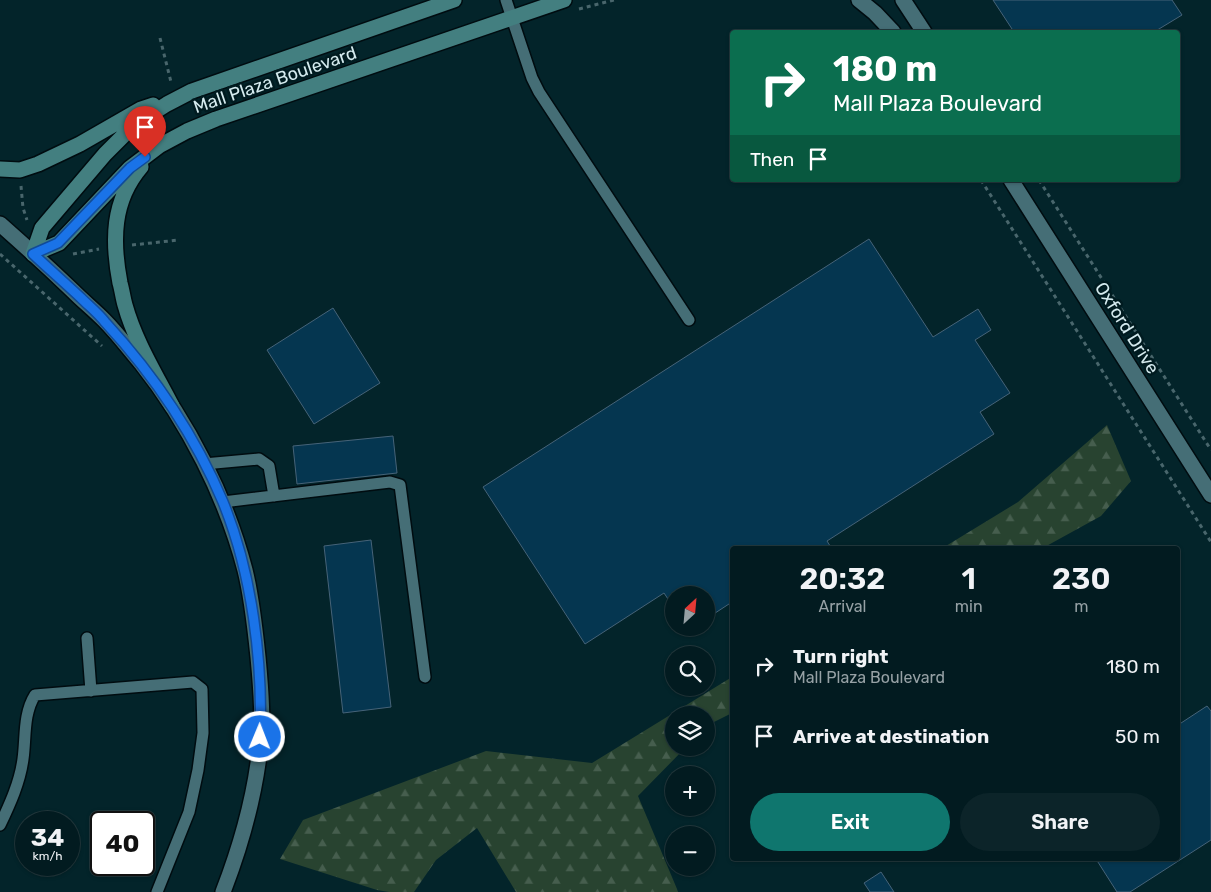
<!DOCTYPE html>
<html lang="en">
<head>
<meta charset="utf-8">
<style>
  body { margin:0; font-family:Rubik,sans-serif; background:#0c2429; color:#f1f3f6; height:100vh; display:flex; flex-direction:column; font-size:19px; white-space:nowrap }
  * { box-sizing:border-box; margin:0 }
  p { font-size:16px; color:#96a1a5 }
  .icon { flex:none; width:28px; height:28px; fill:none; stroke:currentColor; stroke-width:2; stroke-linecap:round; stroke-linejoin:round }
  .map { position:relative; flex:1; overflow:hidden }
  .panel { position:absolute; left:730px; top:546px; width:450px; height:315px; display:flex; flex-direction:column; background:#021b20; border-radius:5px; box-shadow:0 1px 4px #0004,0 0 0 1px #23393e }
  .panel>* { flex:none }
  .hud { position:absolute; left:730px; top:30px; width:450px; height:152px; border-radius:5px; box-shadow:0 1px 4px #0004,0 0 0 1px #23393e; background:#0b6e4f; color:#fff; overflow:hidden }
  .needle { width:32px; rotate:26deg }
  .tools { position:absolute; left:665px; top:586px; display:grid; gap:10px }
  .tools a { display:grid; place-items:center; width:50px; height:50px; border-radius:50%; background:#021b20; box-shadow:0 1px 4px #0004,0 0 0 1px #23393e; font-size:25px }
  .speed { position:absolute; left:15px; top:811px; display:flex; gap:10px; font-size:25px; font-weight:700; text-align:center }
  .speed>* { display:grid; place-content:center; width:65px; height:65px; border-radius:50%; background:#021b20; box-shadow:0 1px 4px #0004,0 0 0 1px #23393e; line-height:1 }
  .speed small { font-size:12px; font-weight:400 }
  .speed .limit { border:2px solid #111; border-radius:8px; background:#fff; color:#111 }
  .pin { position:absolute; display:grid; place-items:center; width:42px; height:42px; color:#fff; margin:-51px -21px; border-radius:50% 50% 50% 0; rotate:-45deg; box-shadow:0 0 5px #0007 }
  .pin .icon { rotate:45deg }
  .me { position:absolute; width:55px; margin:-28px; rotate:1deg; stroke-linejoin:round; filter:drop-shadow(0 0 4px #0008) }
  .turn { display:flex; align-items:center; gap:18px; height:105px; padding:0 20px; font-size:22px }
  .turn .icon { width:65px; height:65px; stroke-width:2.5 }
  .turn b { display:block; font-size:35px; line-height:42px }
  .then { display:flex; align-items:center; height:48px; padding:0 20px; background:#0003; gap:10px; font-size:19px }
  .eta { display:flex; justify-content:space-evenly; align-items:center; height:85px; text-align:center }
  .eta b { font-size:30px; font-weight:600; line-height:35px }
  .action { display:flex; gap:10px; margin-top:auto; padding:10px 20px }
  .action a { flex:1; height:58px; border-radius:30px; background:#0f766e; color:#fff; font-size:20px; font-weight:600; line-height:58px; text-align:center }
  .action a+a { background:#0c2429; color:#f1f3f6 }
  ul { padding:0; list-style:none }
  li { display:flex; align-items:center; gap:15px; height:70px; padding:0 20px }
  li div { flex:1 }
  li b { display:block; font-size:19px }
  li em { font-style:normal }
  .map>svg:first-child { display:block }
</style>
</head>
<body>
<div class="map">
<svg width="1211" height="892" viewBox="0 0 1211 892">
  <defs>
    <pattern id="forest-firs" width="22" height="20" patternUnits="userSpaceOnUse" patternTransform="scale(1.25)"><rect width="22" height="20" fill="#284330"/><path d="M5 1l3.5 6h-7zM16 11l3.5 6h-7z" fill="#465e4e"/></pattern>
  </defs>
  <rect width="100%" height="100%" fill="#03242a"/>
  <path fill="url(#forest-firs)" d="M1107 425 1131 481 1101 516 1041 549H941L1018 502Z
    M732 677V713L706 726V715H674V748H685L638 796 677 889 678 892H516L477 828 436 860 414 892H389L377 890 280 859 303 820 486 751 592 763Z"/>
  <path fill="#053650" stroke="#466378" d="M993 0H1172L1182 15 1154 32H1014Z
    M869 239 933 337 978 309 991 330 975 340 1010 393 980 412 994 434 827 541 832 549H732V602L706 619V595H674V608L664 593 585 644 483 487Z
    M333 308 380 383 314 424 267 350Z
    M393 436 397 473 297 484 293 446Z
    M371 540 391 707 343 713 324 546Z
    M1207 706 1211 711V840L1130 892H1117L1096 859H1178V725Z
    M881 872 894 892H870L864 883Z"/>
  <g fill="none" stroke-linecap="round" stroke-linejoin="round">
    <g stroke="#000c10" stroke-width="14">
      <path id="service" d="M506 0 532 78 539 92 689 320
        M204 464 259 459 269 466 274 496
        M223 502 390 482 400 485 425 677
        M87 638 91 691
        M0 825C10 804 20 782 23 759 26 738 23 714 35 695L193 682 202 689 203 733 198 770 189 812 157 892"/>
    </g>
    <g stroke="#000c10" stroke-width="18">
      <path id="tertiary" d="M859 0 875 13 893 32
        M903 0 924 32
        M1011 180 1211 495
        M0 224C25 246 49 268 73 291 83 301 94 310 104 320 117 333 129 349 141 363 188 422 226 497 245 570 252 598 255 628 258 657 261 689 264 724 259 756 253 803 240 848 223 892"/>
    </g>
    <g stroke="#000c10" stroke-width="18">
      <path id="secondary" d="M141 167C112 201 112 241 120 283 122 290 123 298 125 305 135 341 155 373 172 406
        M0 169 20 170 38 164 80 144 141 109 153 105
        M33 254 59 243 130 168 159 146 187 131 216 119 564 0
        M33 254 42 228 105 154 125 134 145 118 167 104 192 91 454 0"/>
    </g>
    <path stroke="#49666c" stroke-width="3" stroke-dasharray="4 4" stroke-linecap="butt" d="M579 9 614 0
      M160 38 171 82
      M981 180 1211 542
      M1039 180 1211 450
      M21 186 23 208 27 220
      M132 245 179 240
      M0 254 102 346
      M73 254 99 249"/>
    <use href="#service" stroke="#456e76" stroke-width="11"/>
    <use href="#tertiary" stroke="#456e76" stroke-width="15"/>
    <use href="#secondary" stroke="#437f80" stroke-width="15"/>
  </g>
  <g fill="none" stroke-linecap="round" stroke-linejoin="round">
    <g stroke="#114b97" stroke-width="12">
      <path id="route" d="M145 157 130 168 58 243 33 254C49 269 65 283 81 298 89 306 98 313 105 322 154 375 195 436 223 502 252 573 263 661 260 737"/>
    </g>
    <use href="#route" stroke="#1a73e8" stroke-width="9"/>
  </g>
  <g text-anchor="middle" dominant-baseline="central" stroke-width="5" stroke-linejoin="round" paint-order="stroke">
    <g font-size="18" fill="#d5ebef" stroke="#001b20">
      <text transform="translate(275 80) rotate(-19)">Mall Plaza Boulevard</text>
      <text transform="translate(1127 328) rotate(58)">Oxford Drive</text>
    </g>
  </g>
</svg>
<div class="tools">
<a><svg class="needle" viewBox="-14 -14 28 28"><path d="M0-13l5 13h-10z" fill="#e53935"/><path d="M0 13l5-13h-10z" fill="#96a1a5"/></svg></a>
<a><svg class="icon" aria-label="search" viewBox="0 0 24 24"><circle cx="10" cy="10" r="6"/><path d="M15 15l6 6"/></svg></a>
<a><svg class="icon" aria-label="layers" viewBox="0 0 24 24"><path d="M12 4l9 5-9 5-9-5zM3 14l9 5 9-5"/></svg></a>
<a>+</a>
<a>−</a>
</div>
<div class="speed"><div>34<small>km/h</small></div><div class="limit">40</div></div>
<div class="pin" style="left:145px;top:157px;background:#d93025"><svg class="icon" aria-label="arrive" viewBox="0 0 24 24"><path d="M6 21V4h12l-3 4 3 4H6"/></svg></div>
<svg class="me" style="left:260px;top:737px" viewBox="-20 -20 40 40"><circle r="17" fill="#1a73e8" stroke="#fff" stroke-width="3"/><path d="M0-11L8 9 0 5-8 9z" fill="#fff"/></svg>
<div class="hud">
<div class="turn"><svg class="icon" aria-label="right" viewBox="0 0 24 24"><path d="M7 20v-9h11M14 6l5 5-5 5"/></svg><div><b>180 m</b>Mall Plaza Boulevard</div></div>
<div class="then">Then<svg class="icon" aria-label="arrive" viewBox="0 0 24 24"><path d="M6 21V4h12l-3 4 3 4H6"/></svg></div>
</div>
<section class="panel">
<div class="eta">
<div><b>20:32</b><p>Arrival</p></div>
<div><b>1</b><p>min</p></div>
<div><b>230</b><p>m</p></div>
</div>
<ul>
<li><svg class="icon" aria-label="right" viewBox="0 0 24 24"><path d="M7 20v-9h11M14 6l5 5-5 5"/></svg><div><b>Turn right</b><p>Mall Plaza Boulevard</p></div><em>180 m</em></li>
<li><svg class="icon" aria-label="arrive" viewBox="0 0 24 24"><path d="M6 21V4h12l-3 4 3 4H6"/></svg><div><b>Arrive at destination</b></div><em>50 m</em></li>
</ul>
<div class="action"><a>Exit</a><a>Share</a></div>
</section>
</div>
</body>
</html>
